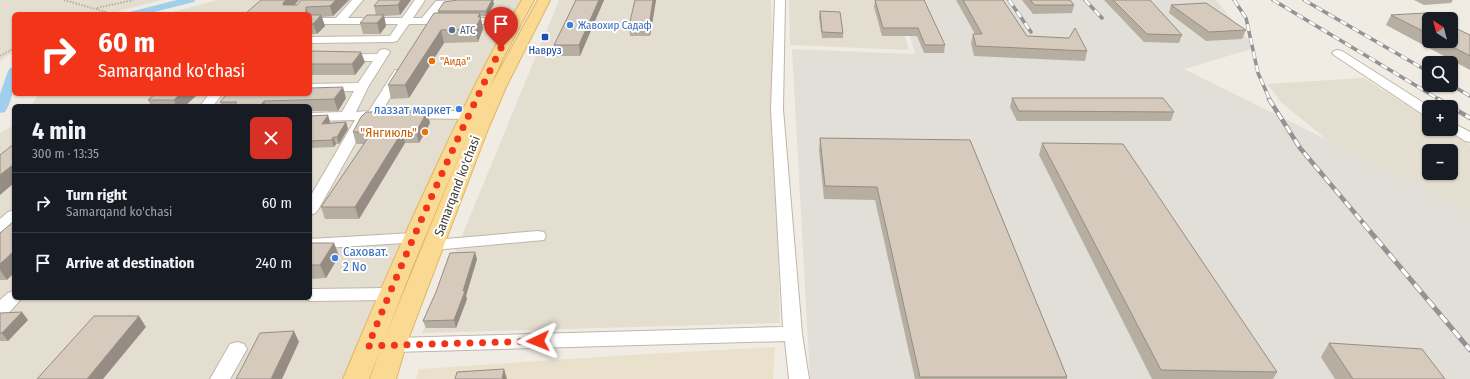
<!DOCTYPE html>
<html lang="en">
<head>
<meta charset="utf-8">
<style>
  body { margin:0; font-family:"Fira Sans Condensed",sans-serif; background:#242831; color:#f1f3f6; height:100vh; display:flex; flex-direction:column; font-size:15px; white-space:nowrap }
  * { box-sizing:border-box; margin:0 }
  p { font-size:13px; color:#9ea1a6 }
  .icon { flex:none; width:22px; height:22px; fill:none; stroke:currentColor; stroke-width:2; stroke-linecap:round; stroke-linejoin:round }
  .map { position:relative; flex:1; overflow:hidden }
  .panel { position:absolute; left:12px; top:104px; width:300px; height:196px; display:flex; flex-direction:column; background:#171b24; border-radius:6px; box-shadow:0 1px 3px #0004 }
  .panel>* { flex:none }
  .top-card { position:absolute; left:12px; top:12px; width:300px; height:84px; border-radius:6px; box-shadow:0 1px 3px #0004; background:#f23419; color:#fff; overflow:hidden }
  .needle { width:26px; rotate:324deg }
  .controls { position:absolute; left:1422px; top:12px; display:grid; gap:8px }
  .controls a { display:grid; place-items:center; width:36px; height:36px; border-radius:6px; background:#171b24; box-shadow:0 1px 3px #0004; font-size:20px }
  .pin { position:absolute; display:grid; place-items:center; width:34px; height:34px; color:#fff; margin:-41px -17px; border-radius:50% 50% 50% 0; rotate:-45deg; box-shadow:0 0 4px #0007 }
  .pin .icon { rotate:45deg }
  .me { position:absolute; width:44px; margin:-22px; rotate:268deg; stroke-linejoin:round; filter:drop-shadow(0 0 3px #0008) }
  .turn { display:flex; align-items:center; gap:14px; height:84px; padding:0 20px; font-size:18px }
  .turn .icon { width:52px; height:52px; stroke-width:2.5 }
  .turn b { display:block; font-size:28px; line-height:34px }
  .round { display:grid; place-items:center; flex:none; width:42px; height:42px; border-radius:6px; background:#242831 }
  .headline { display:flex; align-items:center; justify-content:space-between; height:68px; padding:0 20px }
  h1 { font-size:24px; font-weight:700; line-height:30px }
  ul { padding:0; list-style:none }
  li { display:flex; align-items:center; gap:12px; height:60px; padding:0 20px; border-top:1px solid #363941 }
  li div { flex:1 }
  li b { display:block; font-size:15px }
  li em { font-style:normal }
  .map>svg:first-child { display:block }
</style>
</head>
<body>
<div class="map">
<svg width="1470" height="379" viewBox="0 0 1470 379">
  <rect width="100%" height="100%" fill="#f1ece3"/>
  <path fill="#e4ded1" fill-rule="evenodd" d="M0 0H162L108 14H14V52L0 61Z
    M217 0H528L356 379H0V133L14 125V298H310V106H31L39 94H310V14H165Z
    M559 0H771L780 323 422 333Z
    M789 0H894L909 50 790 45Z
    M1364 78 1429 119V129H1445L1470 145V236L1348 157 1282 103 1267 84ZM1429 151H1451V173H1429Z"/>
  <path fill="#e2ded8" d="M900 0H1216L1255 48 1184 69 1470 210V379H810L792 49 915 54Z"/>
  <path fill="#eae1cd" d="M775 347 773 379H416L419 369 629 355Z"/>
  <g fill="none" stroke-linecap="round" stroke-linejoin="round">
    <path fill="#a0cfec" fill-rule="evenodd" d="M177 0H195L194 2 146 14H128L129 12Z
      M14 67C14 83 14 98 5 112L0 113V94L8 71 10 68Z"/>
    <g stroke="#bfb6a9" stroke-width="2">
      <path id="minor" d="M352 0H363L348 18H402L415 0H425L413 18H422L436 1 464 0 463 2 443 6 433 18H515L520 21 515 24H409L397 41 393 42 310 43V37L390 36 398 24H310V18H336Z
        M775 0H785L783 109 802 334 809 379H789L785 341 394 352 387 350 385 345 387 340 394 338 783 327 771 109Z
        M384 49 388 50 390 52 368 87 356 112 369 111 395 70H403L405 73 382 111 388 112 390 115 388 118 369 119 318 210 315 213 310 215V197L355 120 310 121V113L342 112 354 91 310 92V84L358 83 373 61H310V55L377 54 380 50Z
        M1338 50 1342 51 1430 107 1429 116 1424 115 1334 55 1332 53 1334 51Z
        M209 94H222L213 106H200Z
        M407 111H468L473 112 475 115 473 118 468 119 402 118 400 115 402 112Z
        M1451 122 1470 132V142L1465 141 1447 129H1451Z
        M14 210V223L6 231 0 232V219L8 212Z
        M538 231 544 232 546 236 544 240 434 250 428 249 426 245 428 241 434 240Z
        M413 233 419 234 421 238 419 242 310 249V239Z
        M389 288 395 290 398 294 395 298 389 300 310 301 303 298H310V289Z
        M14 291V298H22L6 316 0 317V300L8 293Z
        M237 342 244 344 247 349 230 379H210L230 344Z"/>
    </g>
    <g stroke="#deb663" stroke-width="2">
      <path id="major" d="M522 0H534L503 58 471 129 490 87 538 0H550L506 87 488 129 406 345 396 379H370L382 345 470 130 412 268 369 379H343C373 307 404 235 437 165 463 109 489 53 522 0Z"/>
    </g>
    <path stroke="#bdaf98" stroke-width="2" stroke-dasharray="1.5 1.5" stroke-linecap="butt" d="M64 0 106 12 97 14
      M97 8 133 0
      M0 56 14 48"/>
    <use href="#minor" fill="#fff" fill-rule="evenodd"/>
    <use href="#major" fill="#fada92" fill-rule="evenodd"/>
    <g stroke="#939393" stroke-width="3.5">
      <path id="rail-far2" d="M1009 0 1031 32
        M1085 0 1102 18
        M1234 0 1246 18 1258 73 1270 100
        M1273 0 1440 100
        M1304 0 1429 72
        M1451 85 1470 96"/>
    </g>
    <g stroke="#939393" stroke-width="4.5">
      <path id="rail-far1" d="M1269 99 1300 148 1364 224
        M1438 99 1470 118"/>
    </g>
    <g stroke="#939393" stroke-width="5">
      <path id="rail" d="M1363 223 1470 350"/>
    </g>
    <use href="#rail-far2" stroke="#fff" stroke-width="2.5" stroke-dasharray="7" stroke-linecap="butt"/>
    <use href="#rail-far1" stroke="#fff" stroke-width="3" stroke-dasharray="8" stroke-linecap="butt"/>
    <use href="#rail" stroke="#fff" stroke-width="3.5" stroke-dasharray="10" stroke-linecap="butt"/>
  </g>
  <path fill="#b7aea2" d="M299 0 294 5 349 0 333 16 322 17 325 26 317 34H310V14H245Z
    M411 0 400 15 384 16 386 26 380 34H363L360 23 376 15 374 6Z
    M458 0H494L493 1 494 4 487 16H480L483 29 478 42 444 43 409 98 391 99 388 85 438 13V11Z
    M576 0H604L580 56H555L554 45Z
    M656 0 650 36H630L629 26Z
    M875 0 945 45 944 53H924L917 36H882L874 7Z
    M956 0H1003L1027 36 1087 51 1085 61 974 56 971 43 973 34H975Z
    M1022 0H1070L1074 5 1072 13 1033 14Z
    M1104 0H1150L1182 35 1179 43 1144 42Z
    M1414 0H1453L1451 3 1424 5Z
    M1171 5 1246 30 1242 39 1206 41 1169 13Z
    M820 11 843 33V38H822L819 17Z
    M1391 15 1429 19V41H1451L1470 35V70L1386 25Z
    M310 51 365 62 355 75H310Z
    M155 94H198L185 106H151L148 100Z
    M346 98 338 111H310V106H222L220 102Z
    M1012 98 1174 112 1171 121H1017L1010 107Z
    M328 115 330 122 329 123 346 122 348 129 339 144H336L334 147 310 148V116Z
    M430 123 419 143H405L359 219H325L321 207 364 144H356L353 132Z
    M820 138 970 140 1067 377V379H915L875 200 824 199 819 150Z
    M1042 143 1277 372 1273 379H1152L1039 155Z
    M0 233 7 280H0Z
    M310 243H334L339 256 326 278 310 279Z
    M477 259 466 296 467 299 456 328H426L423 321Z
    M0 313 28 320 8 341H0Z
    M1329 343 1445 379H1335L1321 357Z"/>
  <path fill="#958d84" d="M286 0H299L287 13 283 5V3Z
    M336 0H349L333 16 330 6Z
    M401 0H411L400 15 398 5Z
    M491 0H494L493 1 494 4 487 16 486 11Z
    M599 0H604L580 56 579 45Z
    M653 0H656L650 36 649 26Z
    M306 7 308 14H306Z
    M480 13 483 29 478 42 475 29 478 17Z
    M321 15 325 26 317 34 313 24Z
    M384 15 386 26 380 34 377 23Z
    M441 30 444 43 409 98 405 85Z
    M361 52 365 62 355 75 352 64Z
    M343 87 346 98 338 111 334 99Z
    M180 94H198L185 106H176L174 100Z
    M264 101 266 106H260Z
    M427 112 430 123 419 143 416 132Z
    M328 115 330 122 324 131 322 124Z
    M346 122 348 129 339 144 337 137Z
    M402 132 405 143 359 219 355 207Z
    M333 137 336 144 334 147 332 140Z
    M14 164V183L0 195V175Z
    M334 243 339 256 326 278 320 265Z
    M14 251V273L7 280 0 270V264Z
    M475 252 477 259 466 296 467 299 456 328 454 320Z
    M22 312 28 320 8 341 2 333Z
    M139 316 146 327 103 379H87Z
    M294 331 299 342 282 379H271Z
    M504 369 507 379H502Z"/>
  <path fill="#d5cabc" stroke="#958d84" d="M261 0H286L283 3V5H297L301 0H336L330 6 306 7V14H245Z
    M379 0H401L398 5 374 6Z
    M458 0H492L486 11H438L444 2Z
    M576 0H599L579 45H554Z
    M635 0H653L649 26H629Z
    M875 0H924L945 45H925L918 28H883Z
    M963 0H1003L1027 36 1069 38 1075 28 1087 51 976 46 973 34H982Z
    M1030 0H1070L1074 5H1035Z
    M1113 0H1150L1182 35 1147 34Z
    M1206 3 1246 30 1209 32 1171 5Z
    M820 11 840 12 843 33 822 32Z
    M434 13H480L478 17H481L475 29 441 30 405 85H388Z
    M1425 13 1438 19H1429V34L1391 15Z
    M310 15H321L313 24H310Z
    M367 15H384L377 23H360Z
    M1451 26 1470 35V56L1442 41H1451Z
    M310 51 361 52 352 64H310Z
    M343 87 334 99 264 101 260 106H233L237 102H220L227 94H310V88Z
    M155 94H180L174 100H148Z
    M1012 98H1163L1174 112 1019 111Z
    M366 112H427L416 132H402L355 207H321L372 132H353L361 117Z
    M328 115 322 124 346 122 337 137H333L332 140 310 141V116Z
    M820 138 970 140 1067 377H920L877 187 825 186Z
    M1042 143 1123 144 1277 372 1161 370Z
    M14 144V164L0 175V155Z
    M14 221V251L0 264V233Z
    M310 243H334L320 265H310Z
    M475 252 463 291H465L454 320 423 321 436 292 450 253Z
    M22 312 2 333H0V313Z
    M94 316H139L87 379H37Z
    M294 331 271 379H236L260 333Z
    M1329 343 1422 349 1445 379H1353Z
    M504 369 502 379H455L457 372Z"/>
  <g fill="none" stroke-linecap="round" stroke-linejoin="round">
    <path stroke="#f23419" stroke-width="7" stroke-dasharray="0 12.6" d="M501 48C453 146 409 245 368 346L538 341"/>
  </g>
  <g fill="#3f7fe0" stroke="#fff" stroke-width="1.5">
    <circle cx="570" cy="25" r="4"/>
    <circle cx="459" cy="109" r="4"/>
    <circle cx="335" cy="258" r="4"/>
  </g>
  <circle fill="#5c6f8a" stroke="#fff" stroke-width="1.5" cx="452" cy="30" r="4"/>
  <rect fill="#1a4fb4" stroke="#fff" stroke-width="1.5" x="541" y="33" width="8" height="8" rx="2"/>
  <g fill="#e8710a" stroke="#fff" stroke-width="1.5">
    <circle cx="432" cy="61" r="4"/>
    <circle cx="425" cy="132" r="4"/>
  </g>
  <g text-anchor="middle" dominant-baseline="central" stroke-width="4" stroke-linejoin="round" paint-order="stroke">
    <g font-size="11" fill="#366cbe" stroke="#fff" text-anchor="start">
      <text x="578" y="25">Жавохир Садаф</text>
    </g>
    <g font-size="11" fill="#4e5e75" stroke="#fff" text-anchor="start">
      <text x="460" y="30">АТС</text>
    </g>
    <g font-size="11" fill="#164399" stroke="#fff">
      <text x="545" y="50">Навруз</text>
    </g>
    <g font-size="11" fill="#c56008" stroke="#fff" text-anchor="start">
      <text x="440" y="61">"Аида"</text>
    </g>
    <g font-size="13" fill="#366cbe" stroke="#fff" text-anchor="end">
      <text x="451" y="109">лаззат маркет</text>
      <text x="343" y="251" text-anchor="start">Саховат.<tspan x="343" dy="15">2 No</tspan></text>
    </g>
    <g font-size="13" fill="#c56008" stroke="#fff" text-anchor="end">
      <text x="417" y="132">"Янгиюль"</text>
    </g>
    <g font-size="13" fill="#423c33" stroke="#fff">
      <text transform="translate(457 186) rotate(-69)">Samarqand ko'chasi</text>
    </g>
  </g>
</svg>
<div class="controls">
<a><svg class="needle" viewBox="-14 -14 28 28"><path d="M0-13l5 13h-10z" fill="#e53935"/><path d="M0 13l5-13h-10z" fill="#9ea1a6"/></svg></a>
<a><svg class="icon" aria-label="search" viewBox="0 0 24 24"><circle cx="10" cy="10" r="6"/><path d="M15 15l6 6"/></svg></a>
<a>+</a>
<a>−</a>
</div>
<div class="pin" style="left:501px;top:48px;background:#d93025"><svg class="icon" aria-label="arrive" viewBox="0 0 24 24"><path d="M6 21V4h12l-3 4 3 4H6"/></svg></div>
<svg class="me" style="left:538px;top:341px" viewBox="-20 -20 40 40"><path d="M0-17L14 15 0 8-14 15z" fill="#f23419" stroke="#fff" stroke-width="4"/></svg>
<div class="top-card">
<div class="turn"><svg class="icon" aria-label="right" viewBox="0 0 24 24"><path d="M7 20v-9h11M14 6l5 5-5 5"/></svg><div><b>60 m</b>Samarqand ko'chasi</div></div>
</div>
<section class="panel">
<div class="headline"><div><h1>4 min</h1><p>300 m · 13:35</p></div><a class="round" style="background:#d93025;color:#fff"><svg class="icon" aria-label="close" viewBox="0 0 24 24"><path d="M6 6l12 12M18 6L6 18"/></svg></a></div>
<ul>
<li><svg class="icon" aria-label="right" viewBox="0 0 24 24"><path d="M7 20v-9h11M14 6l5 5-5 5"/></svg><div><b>Turn right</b><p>Samarqand ko'chasi</p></div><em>60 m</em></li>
<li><svg class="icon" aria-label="arrive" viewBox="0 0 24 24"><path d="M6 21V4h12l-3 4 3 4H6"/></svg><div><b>Arrive at destination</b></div><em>240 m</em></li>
</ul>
</section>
</div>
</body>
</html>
